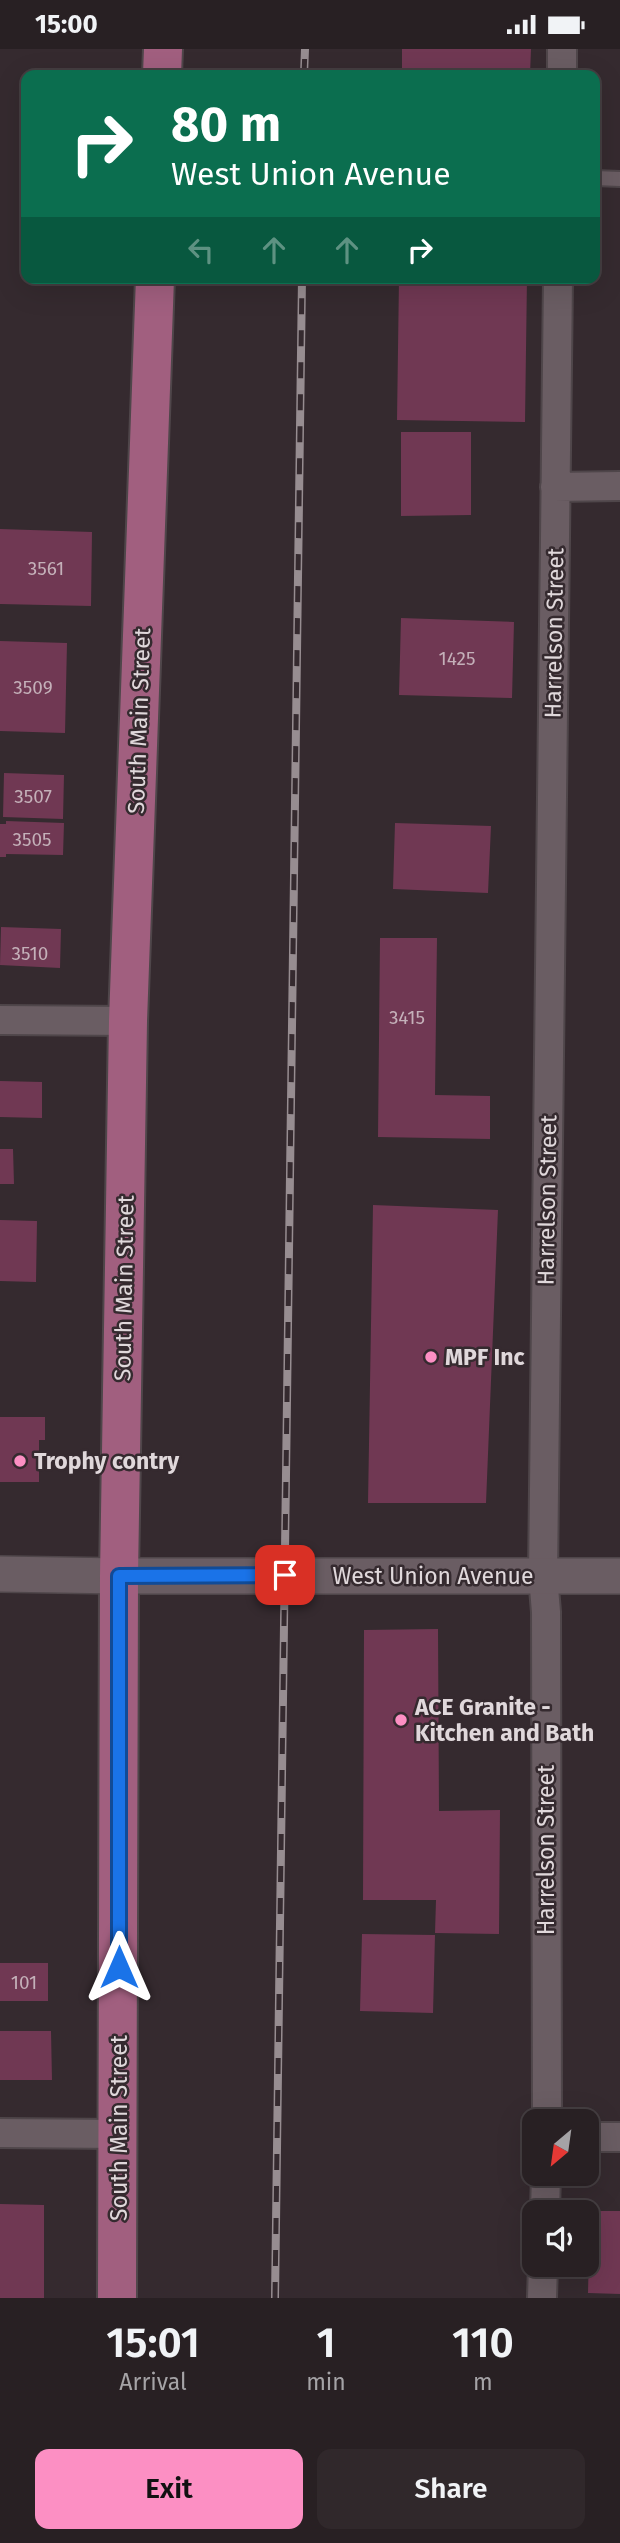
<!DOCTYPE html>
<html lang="en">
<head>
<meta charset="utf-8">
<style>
  body { margin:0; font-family:"Fira Sans",sans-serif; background:#30282b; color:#f1f3f6; height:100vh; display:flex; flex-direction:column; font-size:26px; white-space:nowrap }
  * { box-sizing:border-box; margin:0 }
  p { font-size:23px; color:#a5a3a6 }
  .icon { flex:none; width:38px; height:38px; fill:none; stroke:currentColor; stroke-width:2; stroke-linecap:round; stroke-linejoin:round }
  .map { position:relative; height:2249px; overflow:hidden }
  .panel { display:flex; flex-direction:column; background:#282023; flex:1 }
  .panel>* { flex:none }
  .guide { position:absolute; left:21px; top:21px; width:579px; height:214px; border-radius:14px; box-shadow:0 7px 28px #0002,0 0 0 2px #443e41; background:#0b6e4f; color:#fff; overflow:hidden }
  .needle { width:46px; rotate:209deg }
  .controls { position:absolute; left:522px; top:2060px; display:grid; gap:14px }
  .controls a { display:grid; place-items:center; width:77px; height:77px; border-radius:14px; background:#282023; box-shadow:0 7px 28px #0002,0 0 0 2px #443e41; font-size:35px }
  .pin { position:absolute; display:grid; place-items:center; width:60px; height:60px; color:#fff; margin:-30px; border-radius:14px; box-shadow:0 4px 10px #0006 }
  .me { position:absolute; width:77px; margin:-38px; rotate:0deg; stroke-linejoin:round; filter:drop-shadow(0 0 5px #0008) }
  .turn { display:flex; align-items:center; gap:24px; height:147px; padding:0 35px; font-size:32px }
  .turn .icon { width:91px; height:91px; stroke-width:2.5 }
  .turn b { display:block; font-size:49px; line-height:60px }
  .lanes { display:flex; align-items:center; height:66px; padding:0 35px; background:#0003; justify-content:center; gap:35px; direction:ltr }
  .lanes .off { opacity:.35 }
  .eta { display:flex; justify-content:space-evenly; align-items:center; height:119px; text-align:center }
  .eta b { font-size:42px; font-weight:600; line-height:49px }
  .button { display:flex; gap:14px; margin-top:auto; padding:14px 35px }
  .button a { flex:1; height:80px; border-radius:14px; background:#fc8fc3; color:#111; font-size:28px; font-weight:600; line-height:80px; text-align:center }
  .button a+a { background:#30282b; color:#f1f3f6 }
  .status { display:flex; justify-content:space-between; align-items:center; height:49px; padding:0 35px; background:#282023; direction:ltr }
  .status svg { height:19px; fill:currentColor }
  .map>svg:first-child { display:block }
</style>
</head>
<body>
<div class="status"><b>15:00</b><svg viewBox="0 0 49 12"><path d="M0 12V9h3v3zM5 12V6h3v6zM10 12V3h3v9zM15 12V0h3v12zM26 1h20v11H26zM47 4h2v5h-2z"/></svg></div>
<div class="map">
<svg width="620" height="2249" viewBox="0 0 620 2249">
  <rect width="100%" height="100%" fill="#352a2f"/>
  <path fill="#703853" d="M402 0H531L530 26H402Z
    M399 229H527L525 373 397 371Z
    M401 383H471V466L401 467Z
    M0 480 92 483 91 557 0 555Z
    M401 569 514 573 512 649 399 646Z
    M0 592 67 594 65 684 0 682Z
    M4 724 64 726 63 770 3 768Z
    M6 772 64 774 63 806 6 805V808H0V775H6Z
    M395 774 491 777 488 844 393 840Z
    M1 878 61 880 60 919 0 916Z
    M380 889H437L435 1046 490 1047V1090L378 1088Z
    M0 1032 42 1033V1069L0 1068Z
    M0 1100H13L14 1135H0Z
    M373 1156 498 1161 486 1454H368Z
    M0 1171 37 1172 36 1233 0 1232Z
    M0 1368H45V1391H39V1433H0Z
    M438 1580 439 1762 500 1761 499 1885 435 1884 436 1851H363L364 1581Z
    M362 1885 435 1886 433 1964 360 1962Z
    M0 1914H48V1952H0Z
    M0 1982H51L52 2031H0Z
    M0 2155 44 2156V2249H0Z
    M590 2162H620V2245L588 2244Z"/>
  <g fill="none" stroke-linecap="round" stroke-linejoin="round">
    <g stroke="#4f464a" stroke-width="18">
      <path id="service" d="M595 129 620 130"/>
    </g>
    <g stroke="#4f464a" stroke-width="32">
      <path id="minor" d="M562 26V0
        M555 438 620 437
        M0 971 128 972
        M547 2072 546 1563 543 1527 558 229
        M0 2084 120 2085
        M586 2088H620
        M545 2163 546 2124
        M542 2249 543 2216"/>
    </g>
    <g stroke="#4f464a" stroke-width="38">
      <path id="tertiary" d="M0 1525 119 1527H620"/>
    </g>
    <g stroke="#4f464a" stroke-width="42">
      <path id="primary" d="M162 26 163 0
        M117 2249 119 1527 128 972 155 229"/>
    </g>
    <use href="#service" stroke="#6a5d63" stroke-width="14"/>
    <use href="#minor" stroke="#6a5d63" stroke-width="28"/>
    <use href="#tertiary" stroke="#6a5d63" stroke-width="35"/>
    <use href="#primary" stroke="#a15f7f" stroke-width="38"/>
    <g stroke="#978d91" stroke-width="8">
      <path id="rail" d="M304 26 305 0
        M275 2249 302 229"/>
    </g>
    <use href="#rail" stroke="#352a2f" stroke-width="5" stroke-dasharray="16" stroke-linecap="butt"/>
  </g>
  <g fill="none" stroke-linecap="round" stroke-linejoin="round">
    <g stroke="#114b97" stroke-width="18">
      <path id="route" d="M119 1918V1527L285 1526"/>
    </g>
    <use href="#route" stroke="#1a73e8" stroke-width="12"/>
  </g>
  <g fill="#fc8fc3" stroke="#352a2f" stroke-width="2.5">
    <circle cx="431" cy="1308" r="7"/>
    <circle cx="20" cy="1412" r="7"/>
    <circle cx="401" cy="1671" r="7"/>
  </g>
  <g text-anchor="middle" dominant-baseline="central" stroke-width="5" stroke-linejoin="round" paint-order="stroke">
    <g font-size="19" fill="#c4b0b9">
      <text x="46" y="519">3561</text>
      <text x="457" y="609">1425</text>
      <text x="33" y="638">3509</text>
      <text x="33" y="747">3507</text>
      <text x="32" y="790">3505</text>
      <text x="30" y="904">3510</text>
      <text x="407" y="968">3415</text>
      <text x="24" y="1933">101</text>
    </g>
    <g font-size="23" fill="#e0d8db" stroke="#352a2f">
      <text transform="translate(554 584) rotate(-89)">Harrelson Street</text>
      <text transform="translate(139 672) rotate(-88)">South Main Street</text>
      <text transform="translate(547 1151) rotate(-89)">Harrelson Street</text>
      <text transform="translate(124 1239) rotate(-89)">South Main Street</text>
      <text x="433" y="1527">West Union Avenue</text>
      <text transform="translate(546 1801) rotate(-90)">Harrelson Street</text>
      <text transform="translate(119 2079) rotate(-90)">South Main Street</text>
    </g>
    <g font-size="23" font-weight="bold" fill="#e0d8db" stroke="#352a2f" text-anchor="start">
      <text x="445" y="1308">MPF Inc</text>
      <text x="34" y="1412">Trophy contry</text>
      <text x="415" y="1658">ACE Granite -<tspan x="415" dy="26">Kitchen and Bath</tspan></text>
    </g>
  </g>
</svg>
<div class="controls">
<a><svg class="needle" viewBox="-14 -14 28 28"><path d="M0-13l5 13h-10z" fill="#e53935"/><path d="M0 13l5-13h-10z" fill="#a5a3a6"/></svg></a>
<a><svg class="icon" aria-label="sound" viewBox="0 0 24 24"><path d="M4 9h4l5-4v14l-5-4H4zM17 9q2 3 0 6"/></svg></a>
</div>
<div class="pin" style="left:285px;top:1526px;background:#d93025"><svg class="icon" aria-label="arrive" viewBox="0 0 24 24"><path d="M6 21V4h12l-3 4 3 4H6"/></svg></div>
<svg class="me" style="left:119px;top:1918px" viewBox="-20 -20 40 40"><path d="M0-17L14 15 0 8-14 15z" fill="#1a73e8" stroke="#fff" stroke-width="4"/></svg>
<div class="guide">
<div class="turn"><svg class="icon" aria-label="right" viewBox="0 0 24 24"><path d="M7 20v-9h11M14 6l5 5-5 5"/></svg><div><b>80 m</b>West Union Avenue</div></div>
<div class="lanes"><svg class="icon off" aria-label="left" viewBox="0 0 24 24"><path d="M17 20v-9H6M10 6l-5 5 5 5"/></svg><svg class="icon off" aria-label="ahead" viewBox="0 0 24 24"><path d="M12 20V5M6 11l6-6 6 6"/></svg><svg class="icon off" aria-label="ahead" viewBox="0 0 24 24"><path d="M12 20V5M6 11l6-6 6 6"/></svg><svg class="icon" aria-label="right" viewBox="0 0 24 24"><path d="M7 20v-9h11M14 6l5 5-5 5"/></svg></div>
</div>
</div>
<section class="panel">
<div class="eta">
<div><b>15:01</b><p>Arrival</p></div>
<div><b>1</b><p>min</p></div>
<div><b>110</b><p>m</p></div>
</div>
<div class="button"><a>Exit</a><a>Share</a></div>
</section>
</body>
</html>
